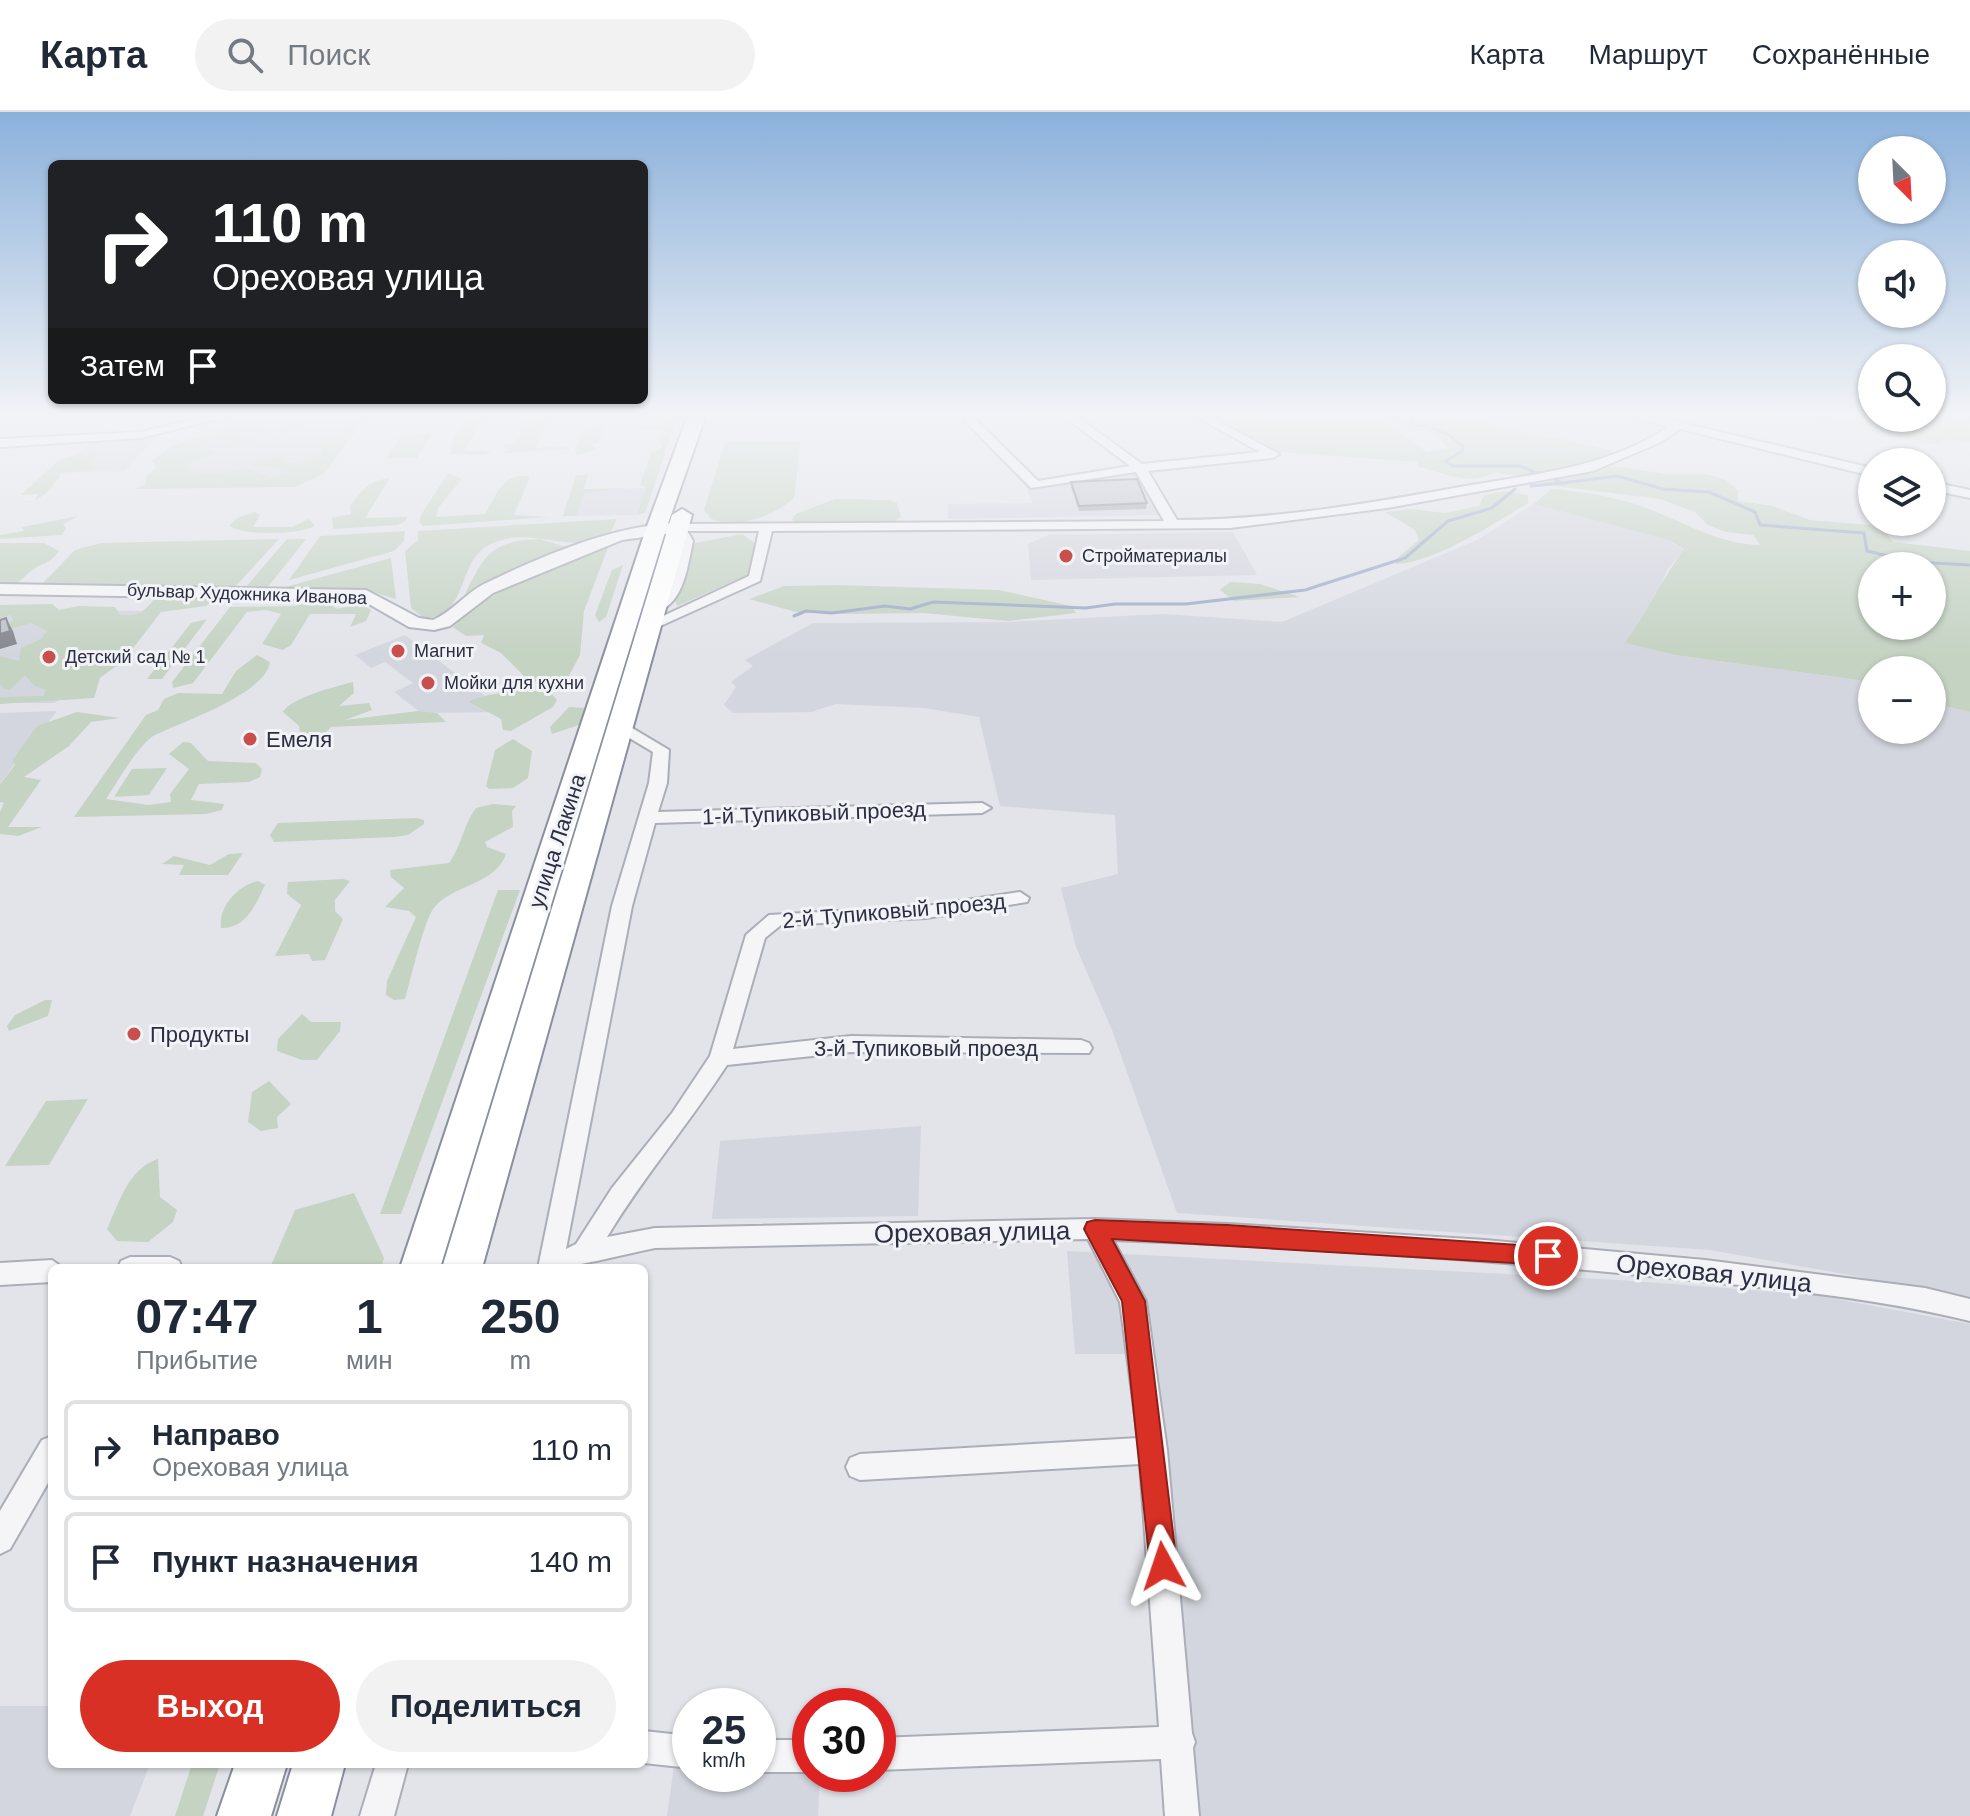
<!DOCTYPE html>
<html lang="ru">
<head>
<meta charset="utf-8">
<style>
  body { margin:0; font-family:Helvetica,sans-serif; background:#f2f2f3; color:#1f2937; height:100vh; display:flex; flex-direction:column; font-size:30px; white-space:nowrap }
  * { box-sizing:border-box; margin:0 }
  p { font-size:26px; color:#747a83 }
  .icon { flex:none; width:44px; height:44px; fill:none; stroke:currentColor; stroke-width:2; stroke-linecap:round; stroke-linejoin:round }
  .map { position:relative; flex:1; overflow:hidden }
  .side { position:absolute; left:48px; top:1152px; width:600px; height:504px; display:flex; flex-direction:column; background:#fff; border-radius:12px; box-shadow:0 2px 6px #0004 }
  .side>* { flex:none }
  .banner { position:absolute; left:48px; top:48px; width:600px; height:244px; border-radius:12px; box-shadow:0 2px 6px #0004; background:#202124; color:#fff; overflow:hidden }
  .needle { width:52px; rotate:156deg }
  .fabs { position:absolute; left:1858px; top:24px; display:grid; gap:16px }
  .fabs a { display:grid; place-items:center; width:88px; height:88px; border-radius:50%; background:#fff; box-shadow:0 2px 6px #0004; font-size:40px }
  .speed { position:absolute; left:672px; top:1576px; display:flex; gap:16px; font-size:40px; font-weight:700; text-align:center }
  .speed>* { display:grid; place-content:center; width:104px; height:104px; border-radius:50%; background:#fff; box-shadow:0 2px 6px #0004; line-height:1 }
  .speed small { font-size:20px; font-weight:400 }
  .speed .limit { border:12px solid #d22; background:#fff; color:#111 }
  .pin { position:absolute; display:grid; place-items:center; width:68px; height:68px; color:#fff; margin:-34px; border:4px solid #fff; border-radius:50%; box-shadow:0 2px 8px #0007 }
  .me { position:absolute; width:88px; margin:-44px; rotate:355deg; stroke-linejoin:round; filter:drop-shadow(0 0 6px #0008) }
  .turn { display:flex; align-items:center; gap:28px; height:168px; padding:0 32px; font-size:36px }
  .turn .icon { width:104px; height:104px; stroke-width:2.5 }
  .turn b { display:block; font-size:56px; line-height:68px }
  .then { display:flex; align-items:center; height:76px; padding:0 32px; background:#0003; gap:16px; font-size:30px }
  .eta { display:flex; justify-content:space-evenly; align-items:center; height:136px; text-align:center }
  .eta b { font-size:48px; font-weight:700; line-height:56px }
  .primary-button { display:flex; gap:16px; margin-top:auto; padding:16px 32px }
  .primary-button a { flex:1; height:92px; border-radius:48px; background:#d93025; color:#fff; font-size:32px; font-weight:700; line-height:92px; text-align:center }
  .primary-button a+a { background:#f2f2f3; color:#1f2937 }
  ul { padding:0; list-style:none }
  li { display:flex; align-items:center; gap:24px; height:100px; margin:0 16px 12px; padding:0 16px; border:4px solid #e0e1e3; border-radius:12px }
  li div { flex:1 }
  li b { display:block; font-size:30px }
  li em { font-style:normal }
  header { display:flex; align-items:center; gap:48px; box-sizing:border-box; height:112px; padding:0 40px; background:#fff; border-bottom:2px solid #e0e1e3 }
  header strong { font-size:38px }
  nav { display:flex; gap:44px; margin-inline-start:auto; font-size:28px }
  .search { width:560px; height:72px; background:#f2f2f3; display:flex; align-items:center; gap:20px; box-sizing:border-box; padding:0 28px; border-radius:44px; color:#747a83; font-size:30px }
  .map>svg:first-child { display:block }
</style>
</head>
<body>
<header>
<strong>Карта</strong>
<div class="search"><svg class="icon" aria-label="search" viewBox="0 0 24 24"><circle cx="10" cy="10" r="6"/><path d="M15 15l6 6"/></svg>Поиск</div>
<nav><a>Карта</a><a>Маршрут</a><a>Сохранённые</a></nav>
</header>
<div class="map">
<svg width="1970" height="1704" viewBox="0 0 1970 1704">
  <rect width="100%" height="100%" fill="#e2e4ea"/>
  <path fill="#d4d6df" d="M236 303H357L310 362 289 369H150L186 329 206 323 195 315Z
    M157 324 124 359 57 361 92 329Z
    M1137 359 1163 403 948 407V392L1033 391 1026 377Z
    M646 376 637 403 563 404 573 378Z
    M1534 392 1668 428 1684 438 1667 458 1653 492 1626 531 1675 543 1872 570V618H1932V591L1970 600V1189L1927 1177 1710 1138 1177 1101 1112 918 1076 835 1061 776 1118 762 1115 703 1000 694 979 605 924 596 836 592 811 600 733 601 724 593 736 575 731 570 753 554 745 548 813 511 1006 510 1163 502 1282 510 1477 428Z
    M1233 420 1257 463 1031 468 1028 432 1048 423Z
    M0 498 142 499 55 591H0Z
    M405 523 506 600 421 601 394 580 413 571 385 550 371 556 355 543Z
    M57 599 0 671V601Z
    M921 1014 918 1104 712 1107 720 1029Z
    M1067 1139 1619 1168 1815 1183 1970 1212V1704H1165L1142 1329 1127 1242H1075Z
    M0 1594H52V1652H150L130 1704H0Z
    M810 1650V1662H820L818 1704H667L674 1654 690 1653V1662H758V1651Z"/>
  <path fill="#c5d3c3" fill-rule="evenodd" d="M271 303H336L280 322 286 312 266 308Z
    M352 303H368L324 362 294 375 135 377 146 372V365L157 355 151 349 174 333 254 309 271 319V324L256 325 247 316 238 322 252 330 236 335 229 328 205 327 198 336 218 341 185 352V355L205 364 247 356 271 366 289 362C280 355 263 356 251 351L279 345 287 351H303L322 342 319 332 340 324Z
    M468 303H486L465 338 492 339 482 343 450 342 452 329Z
    M522 303H551L535 336 569 334V337L503 341 510 337 504 335 505 332 514 331 520 324Z
    M590 303 588 313 605 312 599 331 591 332 596 337 577 344 575 338Z
    M666 303H678L645 401 637 403 646 376 640 373 651 340 660 338 662 332 656 327 665 322 663 318 616 317 661 314Z
    M1214 303H1376L1427 340 1448 336C1428 309 1424 326 1404 315 1398 311 1396 306 1389 303H1465L1480 310 1610 338 1616 343C1577 354 1536 370 1495 360 1470 375 1444 361 1417 354L1418 350 1279 340Z
    M1796 303H1970V330L1943 327 1939 333Z
    M432 322 417 346H386L402 323Z
    M725 330H801L794 386C773 405 738 417 711 407L704 398Z
    M80 342H99L88 352 101 357 60 361V365C49 377 40 392 22 390L34 389 39 382 21 383 59 348Z
    M1613 354C1632 356 1652 361 1671 362 1695 362 1720 358 1738 378V389L1773 394 1810 408 1881 414 1893 430 1970 439V600L1932 591V558H1872V570L1675 543 1625 531C1647 501 1662 467 1684 437L1668 428 1534 392 1551 377C1576 379 1606 383 1631 391 1673 403 1716 433 1760 433L1753 423 1726 420 1708 413 1695 400 1660 387 1539 372ZM1872 454H1932V514H1872Z
    M448 361 462 367 438 396 436 405 485 402C497 382 503 359 530 365L514 403 549 405 423 414 419 410 421 403Z
    M576 363H588L584 377 627 376 585 381 576 404H563Z
    M390 366 365 406 407 405 405 409 398 413 333 417 332 406 351 402 350 394C364 378 367 369 390 366Z
    M1503 379 1528 383V391C1493 412 1436 450 1396 452V447L1419 428 1415 418 1385 400 1411 397 1444 401 1479 394 1484 383Z
    M835 387 889 388 897 391 901 405 894 410 796 411 792 408 796 402Z
    M255 400 260 403 253 415H292L309 407 315 414C298 423 245 424 229 414L237 406Z
    M78 404 63 412 66 416 62 423 0 427V423L24 419 22 415Z
    M617 407 609 424C600 427 589 431 580 431 548 431 520 417 489 433 456 450 469 506 424 506L411 496 405 439 418 428V419Z
    M405 419 404 429 394 439 289 468 320 424Z
    M742 422 755 431 750 462 677 494 675 488 691 432Z
    M279 427 233 477 40 474 75 438 101 431Z
    M287 427H306L267 476H245Z
    M540 427 566 435V440L465 482C485 441 492 429 540 427Z
    M0 431H44L59 439C52 449 49 449 39 454 21 463 25 473 0 474Z
    M609 433 584 499 580 543 562 577 527 567 501 541 481 531 484 523 466 524 453 515C496 472 553 455 609 433Z
    M391 446 396 487 370 479 282 476Z
    M623 453 606 505 599 510 595 503 612 458Z
    M1230 470 1260 472 1300 485 1234 489 1220 478Z
    M837 473 999 478 1071 494 1076 501 1008 509 924 501 843 502 796 500 749 487 784 474Z
    M218 485 206 494 161 500 123 549 100 566 94 586 0 592V585L43 584 46 578 34 574 25 563 10 578 4 577 0 572V544L19 549 21 536 41 527 47 519 31 511 0 520V513L14 508 10 503 0 506V493L52 492 59 498 79 494 115 495 120 503C139 505 144 500 155 486Z
    M300 486H320L337 497 361 492 371 498 366 509 350 515 356 502H310L291 533 283 538 262 532 281 502 266 498 247 500 193 571 173 576 172 570 230 495 295 494 302 492Z
    M207 507 162 567H147L191 511Z
    M257 543 270 550C266 582 181 610 155 623 139 631 117 671 106 687L148 693 171 690 170 682 189 657 169 642 183 630 191 631 208 649 256 651 262 657 260 665 249 670 199 672 191 688 224 692 222 698 206 702 74 705 146 603 158 598 164 587 178 581 222 582 236 559Z
    M353 570 354 581 339 594 369 591 372 598 345 608 418 599 437 601 446 610 331 615 316 630 302 632 299 614 283 600C290 586 337 574 353 570Z
    M522 577 551 581 557 588 553 595 511 619 503 618 501 607 469 590C477 583 508 581 522 577Z
    M569 595 586 596 582 612 552 622 550 615Z
    M77 600 120 606 91 610 69 634 24 665 41 668 8 715H42L18 724 0 722V700L4 691 0 690V672L15 653 13 647 37 614Z
    M513 627 532 639 528 666 513 676 489 677 486 674 495 638Z
    M167 656 149 683 114 685 132 657Z
    M493 692 516 694 512 699 513 715 485 730 487 735 506 742C496 773 450 773 433 797 423 812 411 867 405 887L394 888 386 883 387 869 416 805 409 799 385 795 404 776 391 765 390 758 449 751C462 733 463 713 476 696Z
    M417 706 424 708V712L408 723 394 725 274 730 270 723 278 711Z
    M243 741 228 763H179L184 753 162 752 174 744 210 753 229 742Z
    M343 767 350 769 335 788V799L343 807 325 848 312 849 309 842 275 844 301 793 287 782 288 770Z
    M258 769 265 773C256 792 246 817 221 816 218 795 238 773 258 769Z
    M498 778H520L401 1102H380Z
    M45 888H52L48 904 9 919 7 914 15 903Z
    M302 902 311 910H341L340 919 317 948H302L277 939 278 927Z
    M269 969 291 992 277 1005 278 1016 261 1019 248 1010 252 980Z
    M88 987 49 1053 5 1054 46 989Z
    M158 1047 160 1085 177 1098 173 1110 148 1130 117 1129 107 1117C120 1089 128 1057 158 1047Z
    M354 1081 384 1146 381 1156H270L295 1098Z
    M192 1652H220L203 1704H175Z"/>
  <g fill="none" stroke-linecap="round" stroke-linejoin="round">
    <path stroke="#9facc8" stroke-width="3" d="M1412 303 1411 311 1445 320 1463 334 1462 339 1445 350 1454 354H1520L1542 363
      M1556 368 1562 371 1617 364 1663 377 1709 380 1755 400 1760 413 1864 421 1867 439 1915 450 1970 453
      M1531 374 1561 371
      M794 504 806 499 832 501 885 494 910 497 933 490 1086 496 1115 492H1186L1305 478 1405 446 1448 409 1492 396 1515 377"/>
    <g stroke="#abaeb7" stroke-width="4">
      <path id="minor" d="M212 303H233L141 326 0 335V327L141 320Z
        M959 303H971L1038 369 1130 354 1062 303H1075L1142 352 1260 340 1193 303H1207L1279 342 1273 346 1148 359 1177 408C1274 408 1371 391 1466 374 1536 362 1609 355 1668 315L1629 303H1649L1872 356V364L1680 317 1659 331 1593 359 1387 396 1230 416 772 419 760 469 658 515 646 512 749 464 759 419H673L671 416 678 412 1164 409 1136 360 1031 376Z
        M1932 370 1970 378V386L1932 378Z
        M622 610 669 638 667 671 658 700 982 691 991 696 982 701 655 711 632 794 566 1137 576 1132 612 1076 672 1001 710 944 746 823 769 803 926 794 1020 780 1029 786 1027 790 926 806 781 813 765 826 733 937 851 924 1081 928 1089 931 1092 936 1089 941 851 940 727 953C689 1012 643 1065 607 1125L655 1116 1095 1107 1228 1112 1485 1128 1705 1148 1925 1176 1970 1187V1209C1863 1183 1749 1174 1640 1163 1464 1146 1289 1134 1113 1128L1146 1189 1167 1338 1192 1621 1195 1630 1193 1636 1199 1704H1165L1161 1647 878 1658V1626L1159 1615 1140 1352 860 1368 850 1364 846 1355 850 1346 860 1342 1138 1326 1120 1190 1088 1127 655 1136C615 1144 578 1156 538 1156L612 794 649 671 653 640 616 618V612Z
        M130 1145H170L179 1149 182 1156H118L121 1149Z
        M52 1148 63 1156H52V1170L0 1173V1151Z
        M52 1324V1364L10 1437 0 1442V1399L42 1328Z
        M644 1619 690 1624V1656L644 1651Z
        M758 1628H810V1660H758Z
        M376 1652H408L394 1704H360Z"/>
    </g>
    <g stroke="#abaeb7" stroke-width="4">
      <path id="tertiary" d="M678 411 684 413 693 429C688 452 684 491 658 499L649 494 666 473 677 429 673 421 622 428 493 481 450 514 434 518 409 515 362 488 0 482V472L366 478 419 506 433 508C452 500 466 481 484 472 542 444 614 413 678 411Z"/>
    </g>
    <g stroke="#8a8fa0" stroke-width="4">
      <path id="trunk" d="M688 303H706L666 417 440 1156H400L646 417Z
        M682 397 692 403 482 1156H442L672 403Z
        M235 1652H287L271 1704H217Z
        M293 1652H345L331 1704H277Z"/>
    </g>
    <use href="#minor" fill="#f5f5f8" fill-rule="evenodd"/>
    <use href="#tertiary" fill="#f5f5f8" fill-rule="evenodd"/>
    <use href="#trunk" fill="#fff" fill-rule="evenodd"/>
  </g>
  <path fill="#a4a7af" d="M1071 370 1147 391 1146 397 1079 399 1071 375Z"/>
  <path fill="#86888f" d="M6 506 13 519 17 532 0 537V522Z"/>
  <path fill="#bfc2cc" stroke="#86888f" stroke-width="2" d="M1137 367 1147 391 1079 394 1071 370Z
    M6 506 10 519 0 522V508Z"/>
  <linearGradient id="sky" x2="0" y2="1"><stop stop-color="#8bb1db"/><stop offset="0.56" stop-color="#f2f3f6"/><stop offset="1" stop-color="#f2f3f6" stop-opacity="0"/></linearGradient>
  <rect width="1970" height="542" fill="url(#sky)"/>
  <path fill="#d93025" stroke="#8d1f18" stroke-width="2" d="M1095 1108 1228 1113 1548 1135 1556 1137 1559 1144 1556 1151 1548 1153 1112 1127 1145 1189 1177 1454 1173 1464 1163 1468 1154 1464 1150 1454 1122 1189 1084 1117 1087 1110Z"/>
  <g fill="#c94f4d" stroke="#f2f3f7" stroke-width="3">
    <circle cx="1066" cy="444" r="8"/>
    <circle cx="398" cy="539" r="8"/>
    <circle cx="49" cy="545" r="8"/>
    <circle cx="428" cy="571" r="8"/>
    <circle cx="250" cy="627" r="8"/>
    <circle cx="134" cy="922" r="8"/>
  </g>
  <g text-anchor="middle" dominant-baseline="central" stroke-width="6" stroke-linejoin="round" paint-order="stroke">
    <g font-size="18" fill="#2b2f41" stroke="#f2f3f7" text-anchor="start">
      <text x="1082" y="444">Стройматериалы</text>
      <text x="414" y="539">Магнит</text>
      <text x="65" y="545">Детский сад № 1</text>
      <text x="444" y="571">Мойки для кухни</text>
    </g>
    <g font-size="18" fill="#2b2f41" stroke="#f2f3f7">
      <text transform="translate(247 482) rotate(2)">бульвар Художника Иванова</text>
    </g>
    <g font-size="22" fill="#2b2f41" stroke="#f2f3f7" text-anchor="start">
      <text x="266" y="627">Емеля</text>
      <text x="150" y="922">Продукты</text>
    </g>
    <g font-size="22" fill="#2b2f41" stroke="#f2f3f7">
      <text transform="translate(814 701) rotate(-2)">1-й Тупиковый проезд</text>
      <text transform="translate(557 729) rotate(-72)">улица Лакина</text>
      <text transform="translate(894 799) rotate(-5)">2-й Тупиковый проезд</text>
      <text x="926" y="936">3-й Тупиковый проезд</text>
    </g>
    <g font-size="26" fill="#2b2f41" stroke="#f2f3f7">
      <text transform="translate(972 1120) rotate(-1)">Ореховая улица</text>
      <text transform="translate(1714 1161) rotate(6)">Ореховая улица</text>
    </g>
  </g>
</svg>
<div class="fabs">
<a><svg class="needle" viewBox="-14 -14 28 28"><path d="M0-13l5 13h-10z" fill="#e53935"/><path d="M0 13l5-13h-10z" fill="#747a83"/></svg></a>
<a><svg class="icon" aria-label="sound" viewBox="0 0 24 24"><path d="M4 9h4l5-4v14l-5-4H4zM17 9q2 3 0 6"/></svg></a>
<a><svg class="icon" aria-label="search" viewBox="0 0 24 24"><circle cx="10" cy="10" r="6"/><path d="M15 15l6 6"/></svg></a>
<a><svg class="icon" aria-label="layers" viewBox="0 0 24 24"><path d="M12 4l9 5-9 5-9-5zM3 14l9 5 9-5"/></svg></a>
<a>+</a>
<a>−</a>
</div>
<div class="speed"><div>25<small>km/h</small></div><div class="limit">30</div></div>
<div class="pin" style="left:1548px;top:1144px;background:#d93025"><svg class="icon" aria-label="arrive" viewBox="0 0 24 24"><path d="M6 21V4h12l-3 4 3 4H6"/></svg></div>
<svg class="me" style="left:1163px;top:1454px" viewBox="-20 -20 40 40"><path d="M0-17L14 15 0 8-14 15z" fill="#d93025" stroke="#fff" stroke-width="4"/></svg>
<div class="banner">
<div class="turn"><svg class="icon" aria-label="right" viewBox="0 0 24 24"><path d="M7 20v-9h11M14 6l5 5-5 5"/></svg><div><b>110 m</b>Ореховая улица</div></div>
<div class="then">Затем<svg class="icon" aria-label="arrive" viewBox="0 0 24 24"><path d="M6 21V4h12l-3 4 3 4H6"/></svg></div>
</div>
<section class="side">
<div class="eta">
<div><b>07:47</b><p>Прибытие</p></div>
<div><b>1</b><p>мин</p></div>
<div><b>250</b><p>m</p></div>
</div>
<ul>
<li><svg class="icon" aria-label="right" viewBox="0 0 24 24"><path d="M7 20v-9h11M14 6l5 5-5 5"/></svg><div><b>Направо</b><p>Ореховая улица</p></div><em>110 m</em></li>
<li><svg class="icon" aria-label="arrive" viewBox="0 0 24 24"><path d="M6 21V4h12l-3 4 3 4H6"/></svg><div><b>Пункт назначения</b></div><em>140 m</em></li>
</ul>
<div class="primary-button"><a>Выход</a><a>Поделиться</a></div>
</section>
</div>
</body>
</html>
